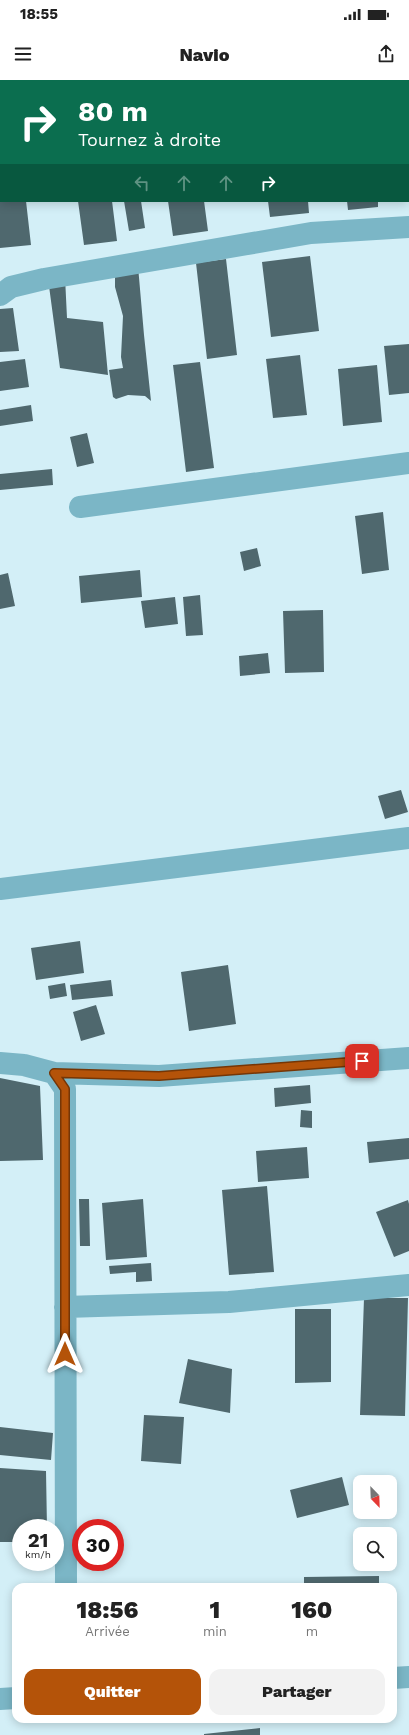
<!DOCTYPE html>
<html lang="fr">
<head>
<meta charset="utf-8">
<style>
  body { margin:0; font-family:"Work Sans",sans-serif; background:#f2f2f2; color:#222; height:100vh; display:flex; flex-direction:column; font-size:15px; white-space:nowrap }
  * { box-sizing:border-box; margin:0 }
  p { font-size:13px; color:#767676 }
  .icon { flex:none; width:22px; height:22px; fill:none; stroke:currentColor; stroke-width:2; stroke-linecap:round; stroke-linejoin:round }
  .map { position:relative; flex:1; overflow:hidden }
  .panel { position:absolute; left:12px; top:1503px; width:385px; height:140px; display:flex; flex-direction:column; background:#fff; border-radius:12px; box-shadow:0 2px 10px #0003 }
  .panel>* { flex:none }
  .top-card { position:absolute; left:0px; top:0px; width:409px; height:122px; box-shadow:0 2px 10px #0003; background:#0b6e4f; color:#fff; overflow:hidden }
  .needle { width:26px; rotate:157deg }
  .controls { position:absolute; left:353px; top:1395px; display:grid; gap:8px }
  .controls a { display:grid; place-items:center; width:44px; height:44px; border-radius:8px; background:#fff; box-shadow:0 2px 10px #0003; font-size:20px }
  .speed { position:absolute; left:12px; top:1439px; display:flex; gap:8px; font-size:20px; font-weight:700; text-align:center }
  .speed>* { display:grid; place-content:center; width:52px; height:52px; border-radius:50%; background:#fff; box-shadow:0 2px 10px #0003; line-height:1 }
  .speed small { font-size:10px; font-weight:400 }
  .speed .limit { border:6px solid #d22; background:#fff; color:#111 }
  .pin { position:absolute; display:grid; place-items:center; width:34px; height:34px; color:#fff; margin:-17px; border-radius:8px; box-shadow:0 2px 6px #0006 }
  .me { position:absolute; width:44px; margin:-22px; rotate:0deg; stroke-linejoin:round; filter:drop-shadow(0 0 3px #0008) }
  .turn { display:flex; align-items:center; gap:14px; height:84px; padding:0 12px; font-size:18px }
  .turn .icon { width:52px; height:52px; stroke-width:2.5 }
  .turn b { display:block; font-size:28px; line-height:34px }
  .lanes { display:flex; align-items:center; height:38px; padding:0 12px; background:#0003; justify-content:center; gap:20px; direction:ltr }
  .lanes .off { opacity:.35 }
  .eta { display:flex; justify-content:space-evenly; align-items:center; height:68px; text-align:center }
  .eta b { font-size:24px; font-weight:800; line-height:28px }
  .primary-button { display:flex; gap:8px; margin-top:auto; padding:8px 12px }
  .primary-button a { flex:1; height:46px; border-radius:12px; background:#b45309; color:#fff; font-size:16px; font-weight:800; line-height:46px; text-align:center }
  .primary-button a+a { background:#f2f2f2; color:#222 }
  .status { display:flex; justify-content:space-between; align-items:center; height:28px; padding:0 20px; background:#fff; direction:ltr }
  .status svg { height:11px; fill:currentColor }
  header { display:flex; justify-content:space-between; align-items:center; height:52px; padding:0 12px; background:#fff; font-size:18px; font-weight:800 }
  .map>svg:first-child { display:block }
</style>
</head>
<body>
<div class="status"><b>18:55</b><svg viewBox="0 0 49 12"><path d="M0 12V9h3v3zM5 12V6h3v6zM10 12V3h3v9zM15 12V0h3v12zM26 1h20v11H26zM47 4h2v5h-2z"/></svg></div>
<header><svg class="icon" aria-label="menu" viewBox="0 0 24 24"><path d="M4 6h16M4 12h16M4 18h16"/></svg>Navio<svg class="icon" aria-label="share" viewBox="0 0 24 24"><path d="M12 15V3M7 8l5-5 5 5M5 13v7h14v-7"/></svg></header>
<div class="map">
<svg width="409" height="1655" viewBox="0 0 409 1655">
  <rect width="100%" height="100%" fill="#d3eff7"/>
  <path fill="#4f686e" d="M0 121H26L31 165 0 168Z
    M78 121H112L117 161 84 165Z
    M124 121H141L145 148 129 151Z
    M168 121H204L208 151 173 156Z
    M268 121H308L309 133 270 137Z
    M347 121H378V127L348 130Z
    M310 176 319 251 271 257 262 182Z
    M226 179 237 275 207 279 196 183Z
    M115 185 138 186 144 255 151 321 145 316 128 315 116 319 113 317 109 290 123 288 121 277 123 236 115 207Z
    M65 197 67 238 103 242 108 295 60 288 49 206Z
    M13 228 19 271 0 272V229Z
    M409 264V313L389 315 384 266Z
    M300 275 307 335 273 338 266 279Z
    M25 279 29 307 0 311V282Z
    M200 282 214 388 186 392 173 285Z
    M377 285 382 342 343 346 338 289Z
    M31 325 33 341 0 346V330Z
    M87 353 94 383 77 387 70 357Z
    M52 389 53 405 0 410V394Z
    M383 432 389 490 362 494 355 436Z
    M257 468 261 486 244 491 240 472Z
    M140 490 142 517 81 523 79 496Z
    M8 493 15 526 0 529V495Z
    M200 515 203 555 186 556 183 517Z
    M175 517 178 544 145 548 141 521Z
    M323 530 324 592 285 593 283 531Z
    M268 573 270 593 240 596 239 576Z
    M401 710 408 732 385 739 378 716Z
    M80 861 84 893 36 900 31 868Z
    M228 885 236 944 189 951 181 892Z
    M111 900 113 916 72 920 70 905Z
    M65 903 67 916 50 919 48 906Z
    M96 925 105 954 81 961 73 932Z
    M0 998 40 1006 43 1080 0 1081Z
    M310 1005 311 1023 275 1027 274 1008Z
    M301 1030 312 1031V1048L300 1047Z
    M409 1058V1079L369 1083 367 1062Z
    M307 1067 309 1098 258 1102 256 1071Z
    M267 1106 274 1192 229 1195 222 1110Z
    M79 1119H89L90 1166H80Z
    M143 1119 147 1177 106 1180 102 1123Z
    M408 1120 409 1124V1171L394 1177 376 1132Z
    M151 1183 152 1201 136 1202V1192L110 1194 109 1186Z
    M364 1218H408L405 1336 360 1335Z
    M295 1229H331V1302L295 1303Z
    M188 1279 232 1289 230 1333 179 1323Z
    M144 1335 184 1337 181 1384 141 1381Z
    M0 1347 53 1353 51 1380 0 1375Z
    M0 1388 46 1391 47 1448H21V1462H0Z
    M342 1397 349 1425 297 1438 290 1410Z
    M379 1496V1507H304V1497Z
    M260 1648V1655H204V1654Z"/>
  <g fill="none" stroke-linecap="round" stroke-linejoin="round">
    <path stroke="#7bb6c6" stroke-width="22" d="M0 215 11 207 44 199 311 153 409 147
      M80 427 409 383
      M0 809 409 758
      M0 983 24 985 54 993 65 1009 66 1507
      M54 993 159 996 409 978
      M65 1227 229 1222 409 1205
      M393 1598 409 1597
      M0 1619 16 1618"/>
  </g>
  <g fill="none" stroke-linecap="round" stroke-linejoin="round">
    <g stroke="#753606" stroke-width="10">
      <path id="route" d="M65 1274V1009L54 993 159 996 362 981"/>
    </g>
    <use href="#route" stroke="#b45309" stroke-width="7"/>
  </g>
</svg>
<div class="controls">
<a><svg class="needle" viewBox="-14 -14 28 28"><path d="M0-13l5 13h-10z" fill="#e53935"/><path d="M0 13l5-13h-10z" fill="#767676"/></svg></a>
<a><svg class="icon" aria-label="search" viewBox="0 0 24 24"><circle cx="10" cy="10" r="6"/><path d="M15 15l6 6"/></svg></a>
</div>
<div class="speed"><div>21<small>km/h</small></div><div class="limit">30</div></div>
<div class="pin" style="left:362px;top:981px;background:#d93025"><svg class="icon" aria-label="arrive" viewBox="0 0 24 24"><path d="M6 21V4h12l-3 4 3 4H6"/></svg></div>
<svg class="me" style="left:65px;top:1274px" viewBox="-20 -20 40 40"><path d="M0-17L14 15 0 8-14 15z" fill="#b45309" stroke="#fff" stroke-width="4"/></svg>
<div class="top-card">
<div class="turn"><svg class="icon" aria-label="right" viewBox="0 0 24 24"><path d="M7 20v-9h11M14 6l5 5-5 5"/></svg><div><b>80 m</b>Tournez à droite</div></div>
<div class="lanes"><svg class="icon off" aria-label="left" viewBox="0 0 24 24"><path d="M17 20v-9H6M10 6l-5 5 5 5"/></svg><svg class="icon off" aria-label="ahead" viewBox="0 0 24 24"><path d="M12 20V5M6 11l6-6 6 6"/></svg><svg class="icon off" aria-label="ahead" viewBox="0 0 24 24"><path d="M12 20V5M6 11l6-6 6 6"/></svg><svg class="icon" aria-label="right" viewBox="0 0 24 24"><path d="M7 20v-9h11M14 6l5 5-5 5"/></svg></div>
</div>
<section class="panel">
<div class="eta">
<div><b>18:56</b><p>Arrivée</p></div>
<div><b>1</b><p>min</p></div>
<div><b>160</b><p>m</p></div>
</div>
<div class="primary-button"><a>Quitter</a><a>Partager</a></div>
</section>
</div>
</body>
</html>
